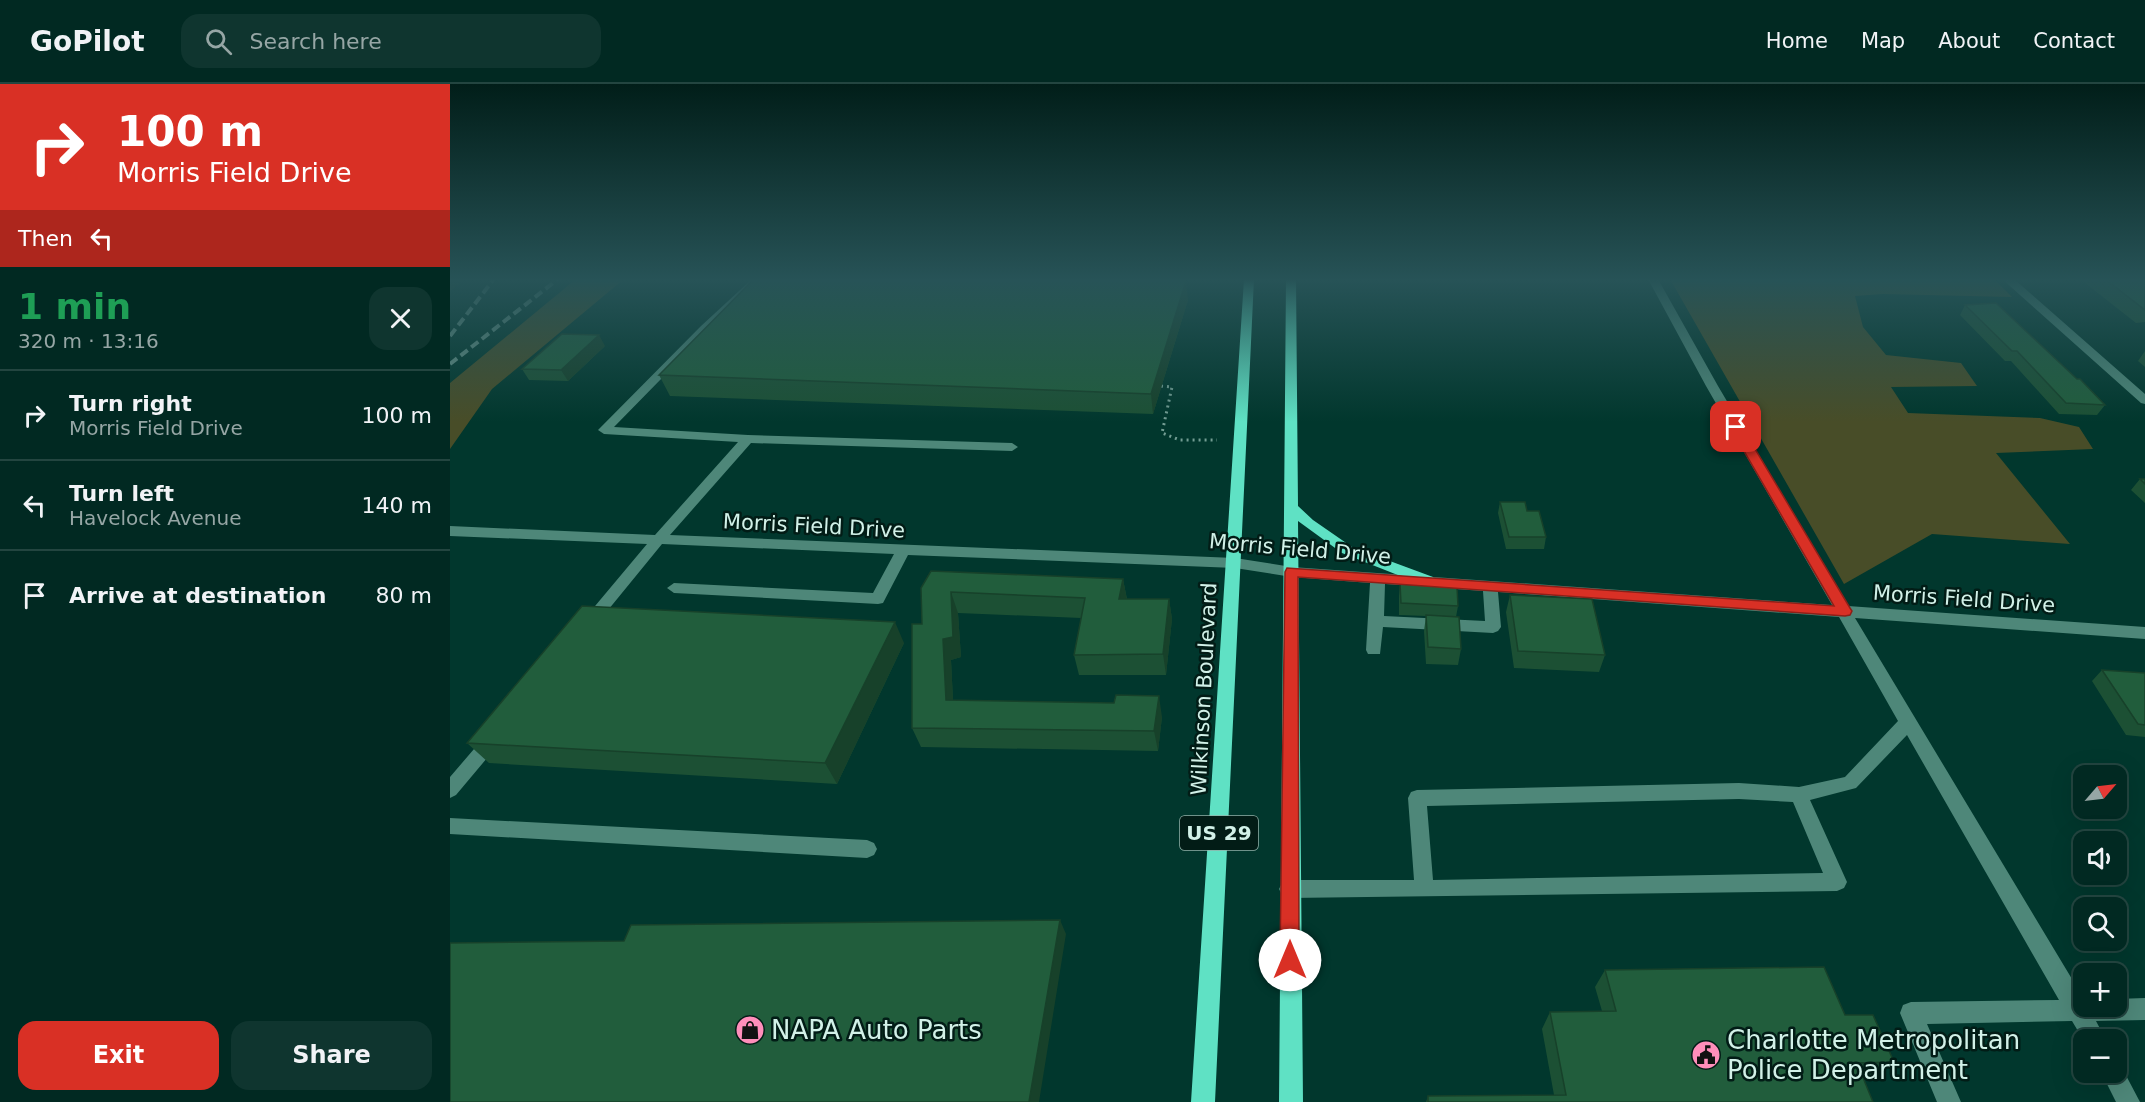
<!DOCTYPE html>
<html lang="en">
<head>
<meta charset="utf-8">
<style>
  body { margin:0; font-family:"DejaVu Sans",sans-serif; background:#0f352f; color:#f1f3f6; height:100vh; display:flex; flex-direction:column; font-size:22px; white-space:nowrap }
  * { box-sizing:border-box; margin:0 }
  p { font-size:20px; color:#96a6a5 }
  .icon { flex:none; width:33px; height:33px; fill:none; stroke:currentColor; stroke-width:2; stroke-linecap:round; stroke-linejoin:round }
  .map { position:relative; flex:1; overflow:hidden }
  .drawer { display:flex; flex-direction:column; background:#012922; width:450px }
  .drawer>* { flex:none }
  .top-card { background:#d93025; color:#fff; overflow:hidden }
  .needle { width:39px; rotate:62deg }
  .controls { position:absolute; left:1623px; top:681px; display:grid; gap:12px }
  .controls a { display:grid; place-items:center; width:54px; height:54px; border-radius:12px; background:#012922; box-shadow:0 6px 24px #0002,0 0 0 2px #234540; font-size:30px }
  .pin { position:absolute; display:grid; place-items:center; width:51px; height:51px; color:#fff; margin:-26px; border-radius:12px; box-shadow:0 3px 9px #0006 }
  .me { position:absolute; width:66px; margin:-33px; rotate:0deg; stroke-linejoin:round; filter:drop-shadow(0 0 4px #0008) }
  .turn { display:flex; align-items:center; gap:21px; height:126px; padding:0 18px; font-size:27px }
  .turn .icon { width:78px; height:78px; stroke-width:2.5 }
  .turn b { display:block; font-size:42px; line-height:51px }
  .then { display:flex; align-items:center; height:57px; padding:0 18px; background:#0003; gap:12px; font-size:22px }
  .round { display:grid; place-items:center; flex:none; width:63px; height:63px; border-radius:18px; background:#0f352f }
  .summary { display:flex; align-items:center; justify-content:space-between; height:102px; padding:0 18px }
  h1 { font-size:36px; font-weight:600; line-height:45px; color:#1e9e55 }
  .cta { display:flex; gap:12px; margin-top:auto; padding:12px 18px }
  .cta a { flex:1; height:69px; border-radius:18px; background:#d93025; color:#fff; font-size:24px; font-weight:600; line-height:69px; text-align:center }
  .cta a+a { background:#0f352f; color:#f1f3f6 }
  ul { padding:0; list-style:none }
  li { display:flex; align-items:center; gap:18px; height:90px; padding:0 18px; border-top:2px solid #234540 }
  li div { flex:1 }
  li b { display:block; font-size:22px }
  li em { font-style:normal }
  header { display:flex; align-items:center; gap:36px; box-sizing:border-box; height:84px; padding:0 30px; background:#012922; border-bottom:2px solid #234540 }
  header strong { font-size:28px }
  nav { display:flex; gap:33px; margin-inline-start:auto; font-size:21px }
  .search { width:420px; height:54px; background:#0f352f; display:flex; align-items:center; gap:15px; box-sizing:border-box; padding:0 21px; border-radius:18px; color:#96a6a5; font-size:22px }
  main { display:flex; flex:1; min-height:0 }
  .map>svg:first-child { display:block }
</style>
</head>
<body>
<header>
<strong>GoPilot</strong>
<div class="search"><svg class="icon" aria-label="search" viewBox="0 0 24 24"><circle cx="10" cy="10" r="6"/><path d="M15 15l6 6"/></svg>Search here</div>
<nav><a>Home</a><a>Map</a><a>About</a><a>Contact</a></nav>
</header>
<main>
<section class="drawer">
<div class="top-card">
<div class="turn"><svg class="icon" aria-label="right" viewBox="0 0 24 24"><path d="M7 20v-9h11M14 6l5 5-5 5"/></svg><div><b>100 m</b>Morris Field Drive</div></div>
<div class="then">Then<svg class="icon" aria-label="left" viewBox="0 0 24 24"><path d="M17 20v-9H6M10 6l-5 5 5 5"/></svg></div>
</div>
<div class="summary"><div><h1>1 min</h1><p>320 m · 13:16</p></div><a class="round"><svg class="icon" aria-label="close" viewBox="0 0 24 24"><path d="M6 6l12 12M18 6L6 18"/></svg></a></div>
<ul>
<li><svg class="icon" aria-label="right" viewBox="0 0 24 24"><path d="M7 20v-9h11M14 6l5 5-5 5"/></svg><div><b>Turn right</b><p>Morris Field Drive</p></div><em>100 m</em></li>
<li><svg class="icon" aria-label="left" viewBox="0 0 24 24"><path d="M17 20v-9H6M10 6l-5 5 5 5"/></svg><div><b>Turn left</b><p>Havelock Avenue</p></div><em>140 m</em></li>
<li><svg class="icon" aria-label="arrive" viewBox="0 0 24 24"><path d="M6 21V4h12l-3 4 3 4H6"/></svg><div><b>Arrive at destination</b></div><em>80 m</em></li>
</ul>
<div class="cta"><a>Exit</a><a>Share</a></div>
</section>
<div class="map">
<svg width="1695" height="1018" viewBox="0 0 1695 1018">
  <rect width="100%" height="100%" fill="#01372d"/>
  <path fill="#484d28" d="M126 195H174L42 305 0 365V299Z
    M1220 195H1544L1562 213 1433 210 1405 212 1413 243 1436 271 1511 279 1527 302 1441 303 1458 329 1590 334 1629 343 1643 365 1546 369 1620 460 1482 450 1394 500Z"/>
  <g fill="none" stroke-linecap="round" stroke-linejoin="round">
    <path stroke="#739d93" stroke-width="3" stroke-dasharray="2 4" stroke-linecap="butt" d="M711 302 722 303 712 349 730 356H767"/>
    <path fill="#4e8779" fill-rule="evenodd" d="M302 195H313L259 246 164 343 298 351 562 359 568 363 562 367 301 359 220 451 785 474 842 483 1382 521 1256 302 1198 195H1208L1268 302 1398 522 1695 543V555L1405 534 1634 915V922H1666V915L1695 914V936L1646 937 1656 956H1634V957L1622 937 1477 940 1511 1018H1487L1450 929 1453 921 1461 918 1609 916 1457 651 1406 704 1360 716 1397 798 1394 804 1387 807 839 814 832 811 829 805 832 799 839 796H964L958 714 961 708 967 706 1289 699 1349 703 1395 693 1448 637 1389 533 1048 508 1051 543 1048 547 1043 549 933 543 930 570H918L916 566 920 499 842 493 785 484 458 471 433 519 428 520 224 509 217 504 224 499 423 509 444 470 212 460 145 542H135L132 538 135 534 197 460 0 452V442L205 451 288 358 154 350 148 346 251 242ZM935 500 1033 507 1035 537 934 532ZM1289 715 1343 718 1373 789 983 796 977 722Z
      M1552 195H1564L1695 310V320L1691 319Z
      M42 649 48 651 51 656 48 661 6 711 0 714V693L36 651Z
      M0 734 417 756 424 759 427 765 424 771 417 774 0 750Z
      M1666 979 1670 980 1690 1018H1666L1651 988H1666Z"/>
    <path fill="#5fe1c4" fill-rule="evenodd" d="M794 195H804L765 1018H741Z
      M836 195H846L848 422 863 436 902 463 983 493 985 497 983 501H973L892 469 848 437 853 1018H829Z"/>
    <path stroke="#679288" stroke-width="4" stroke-dasharray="9 4.5" stroke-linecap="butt" d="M0 252 44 195
      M0 280 108 195"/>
  </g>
  <path fill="#1c5034" d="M1630 195H1695V238L1686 239Z
    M738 216 703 330 220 312 209 291Z
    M1515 221 1627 295 1655 321 1647 331 1609 330 1561 277H1555L1510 231Z
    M155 262 118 297 79 296 72 285Z
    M1695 267V283L1688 277Z
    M1690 395H1695V419L1681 406Z
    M1050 418 1077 427 1096 453 1094 465H1056L1048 429Z
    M673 495 677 515H719L722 535 716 591H629L624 571 631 534 508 529 511 573 501 576 503 616 712 633 708 667 471 663 462 644 472 540 471 504Z
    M950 500 1008 522 1006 533 1011 565 1008 581 976 580 974 547 976 532 949 531V511Z
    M1060 511 1155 571 1149 588 1064 584 1056 528Z
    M454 559 387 700 39 679 17 659Z
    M1652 586 1695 589V653L1676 651 1642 597Z
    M1155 886 1395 931 1444 978 1424 994H1413L1423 1018H976L978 1012 1104 1011 1092 945 1100 928 1152 927 1145 903Z"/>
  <path fill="#17412a" d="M0 195H16L0 207Z
    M736 197 738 216 703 330 701 310Z
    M149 251 155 262 118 297 111 286Z
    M673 495 677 516 669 515Z
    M501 508 508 529 511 573 501 576 504 636 496 616 493 555Z
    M719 515 722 535 716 591 713 570Z
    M445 538 454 559 387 700 375 679Z
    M709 612 712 633 708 667 704 647Z
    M610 836 616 850 589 1018H579Z"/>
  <path fill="#215d3c" stroke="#17412a" stroke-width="1.5" d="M304 195H707L736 197 701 310 209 291Z
    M1655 195H1695V226Z
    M1546 219 1627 295H1630L1655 321 1616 319 1567 267H1562L1515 221Z
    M112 250 149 251 111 286 72 285Z
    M1690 395H1695V400Z
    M1050 418H1075L1077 427H1089L1096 453H1059Z
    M481 487 673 495 669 515H719L713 570 624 571 635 514 501 508 503 553 493 555 496 616 664 619 666 611 709 612 704 647 462 644V540H472L471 504Z
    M950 500 1007 503 1008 522 951 519Z
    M1060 511 1142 515 1155 571 1068 567Z
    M132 522 445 538 375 679 17 659Z
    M976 531 1009 533 1011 565 978 563Z
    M1652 586 1695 589V641L1688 640Z
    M610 836 579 1018H0V859L174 857 181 841Z
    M1374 883 1395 931H1423L1444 978 1407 979 1423 1018H978V1012L1116 1011 1100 928 1166 927 1155 886Z"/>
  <linearGradient id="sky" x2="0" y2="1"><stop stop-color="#011e19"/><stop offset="0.58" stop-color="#275357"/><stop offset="1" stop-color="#275357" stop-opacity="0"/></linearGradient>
  <rect width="1695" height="338" fill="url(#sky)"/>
  <path fill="#d93025" stroke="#8d1f18" stroke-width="1.5" d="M1286 340 1292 343 1400 524 1402 527 1400 531 1395 532 848 493 849 876 847 883 840 885 833 883 830 876 835 488 837 484 1384 522 1280 343Z"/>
  <defs>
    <g id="shop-disc" transform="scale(1.5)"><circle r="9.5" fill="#ff8eba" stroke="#021c16"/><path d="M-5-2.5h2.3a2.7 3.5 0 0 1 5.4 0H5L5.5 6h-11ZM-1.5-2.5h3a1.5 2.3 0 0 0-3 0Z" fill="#111"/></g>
    <g id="civic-disc" transform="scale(1.5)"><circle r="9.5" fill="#ff8eba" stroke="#021c16"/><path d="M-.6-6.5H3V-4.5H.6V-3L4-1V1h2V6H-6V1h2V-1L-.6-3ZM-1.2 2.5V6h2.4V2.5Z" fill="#111"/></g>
  </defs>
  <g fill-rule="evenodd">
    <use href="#shop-disc" x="300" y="946"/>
    <use href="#civic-disc" x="1256" y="971"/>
  </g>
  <g text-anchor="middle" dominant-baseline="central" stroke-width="5" stroke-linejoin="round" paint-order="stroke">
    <rect fill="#021c16" stroke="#94b1a9" stroke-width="1.5" x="730" y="732" width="78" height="34" rx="4.5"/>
    <g font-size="20" font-weight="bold" fill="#d2f1e8">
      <text x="769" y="749">US 29</text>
    </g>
    <g font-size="21" fill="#d2f1e8" stroke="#021c16">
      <text transform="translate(364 442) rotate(3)">Morris Field Drive</text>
      <text transform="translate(850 465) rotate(5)">Morris Field Drive</text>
      <text transform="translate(1514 515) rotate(4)">Morris Field Drive</text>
      <text transform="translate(754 605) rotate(-87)">Wilkinson Boulevard</text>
    </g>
    <g font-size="26" fill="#d2f1e8" stroke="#021c16" text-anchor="start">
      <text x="321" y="946">NAPA Auto Parts</text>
      <text x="1277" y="956">Charlotte Metropolitan<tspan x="1277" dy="30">Police Department</tspan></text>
    </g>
  </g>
</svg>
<div class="controls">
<a><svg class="needle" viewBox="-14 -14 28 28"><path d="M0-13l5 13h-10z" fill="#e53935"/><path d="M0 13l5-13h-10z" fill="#96a6a5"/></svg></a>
<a><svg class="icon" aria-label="sound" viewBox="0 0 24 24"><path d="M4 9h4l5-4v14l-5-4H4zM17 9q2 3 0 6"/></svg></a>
<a><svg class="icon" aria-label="search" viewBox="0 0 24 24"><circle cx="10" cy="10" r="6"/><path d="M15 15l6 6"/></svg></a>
<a>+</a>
<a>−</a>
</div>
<div class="pin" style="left:1286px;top:343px;background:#d93025"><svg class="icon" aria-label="arrive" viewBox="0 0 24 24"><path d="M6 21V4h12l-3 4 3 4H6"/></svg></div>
<svg class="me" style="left:840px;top:876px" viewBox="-20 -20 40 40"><circle r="19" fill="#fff"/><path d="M0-13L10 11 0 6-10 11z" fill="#d93025"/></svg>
</div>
</main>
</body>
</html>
